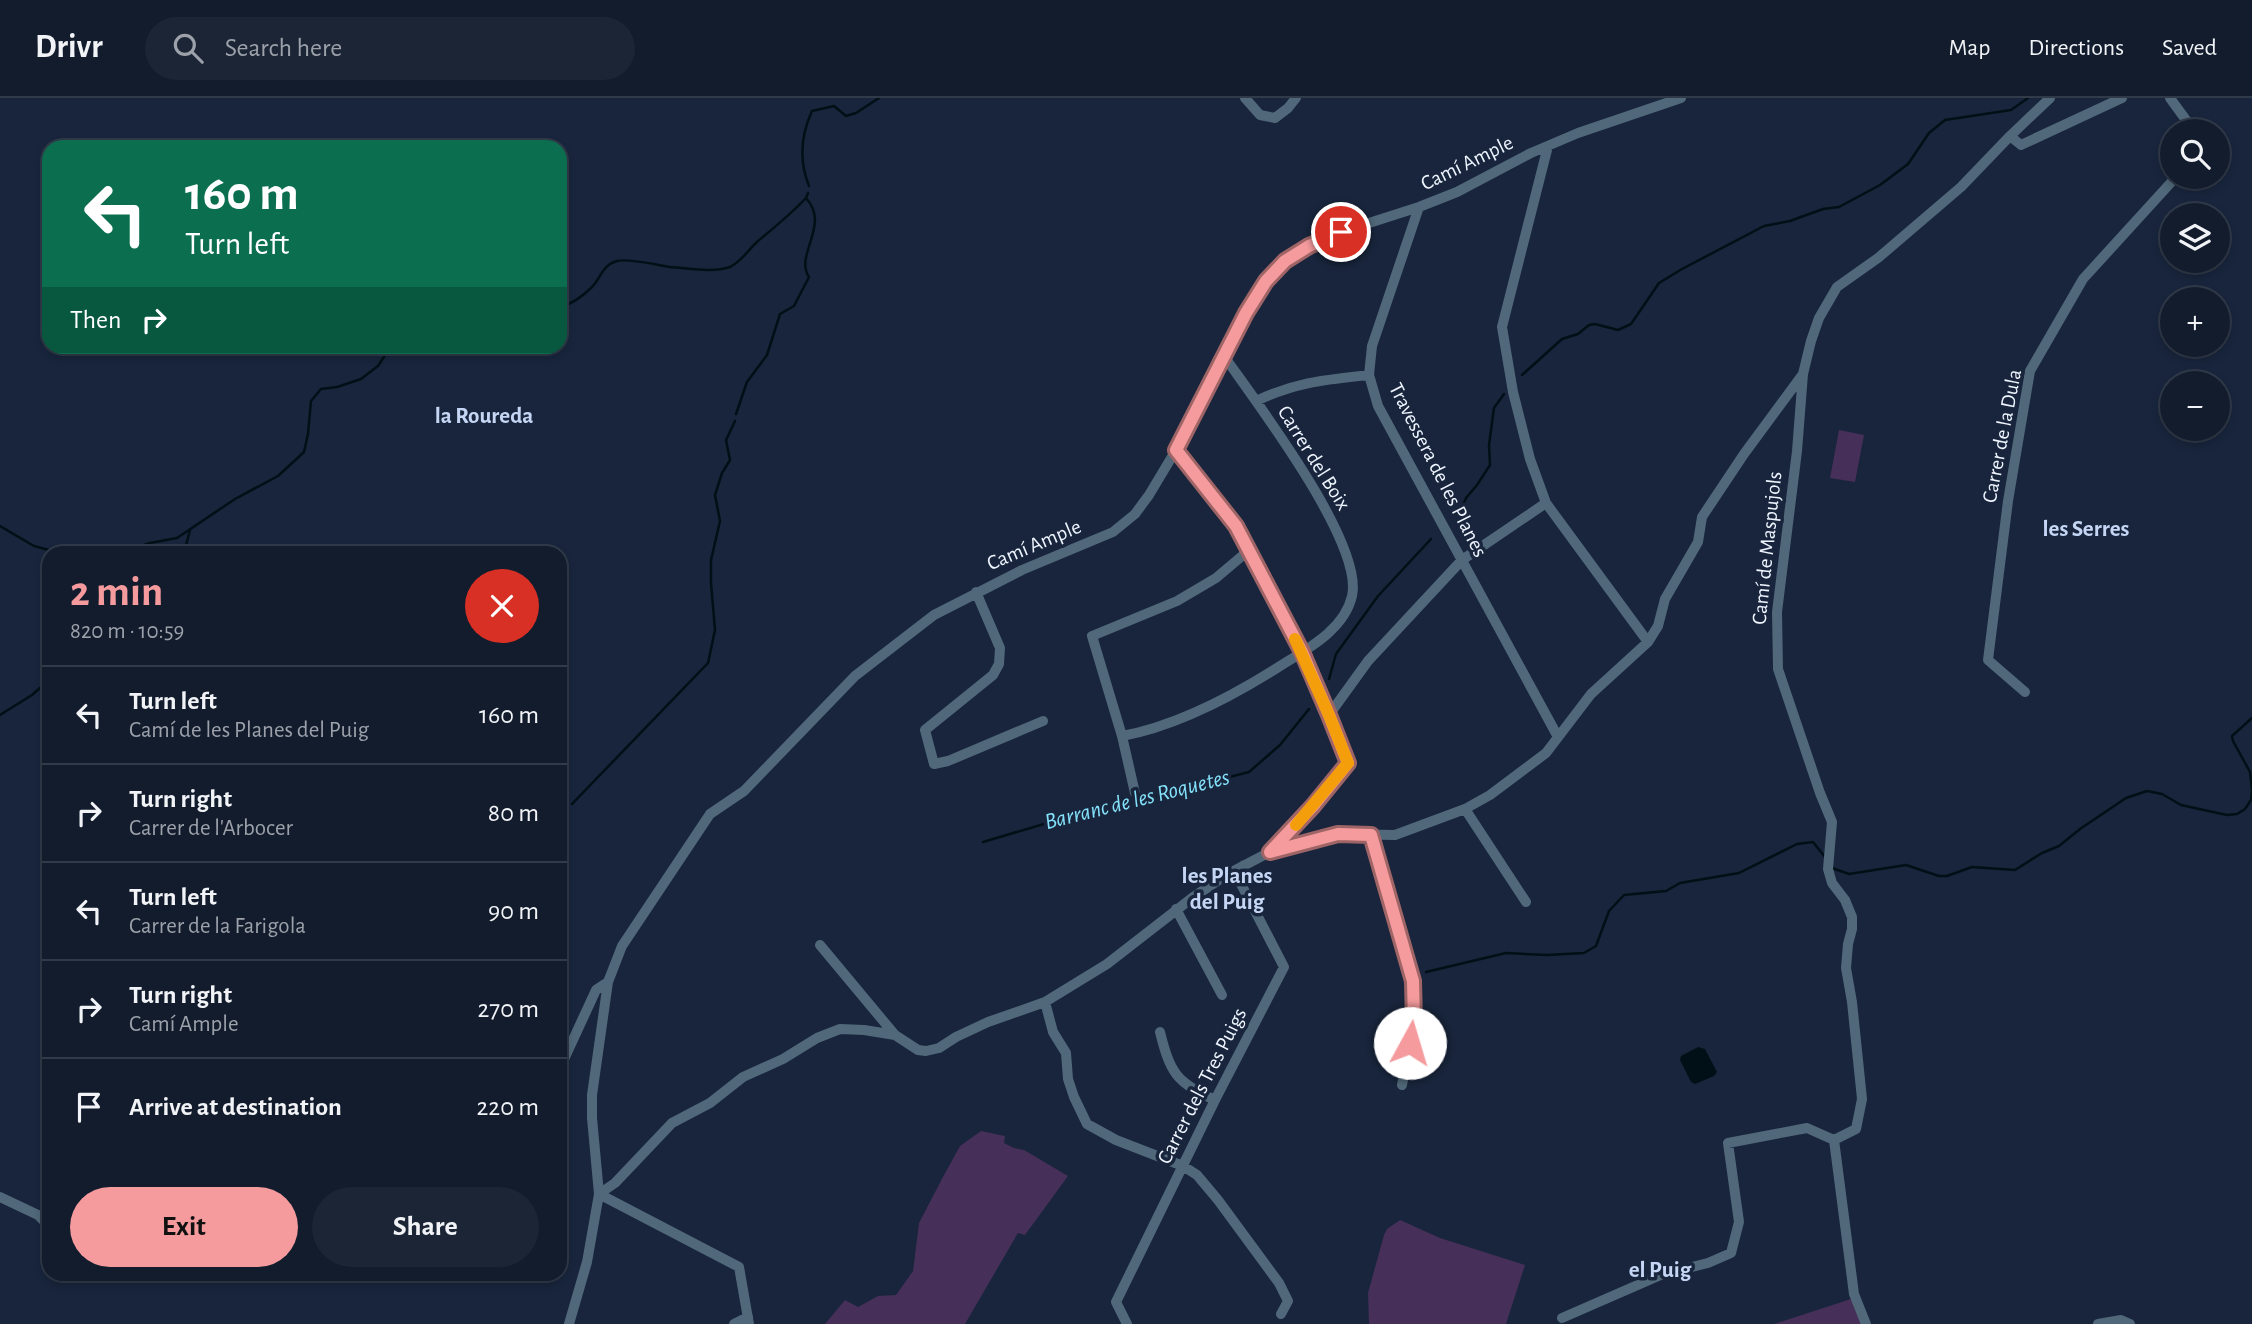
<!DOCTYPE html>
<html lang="en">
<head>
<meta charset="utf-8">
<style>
  body { margin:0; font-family:"Alegreya Sans",sans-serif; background:#1b2535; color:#f1f3f6; height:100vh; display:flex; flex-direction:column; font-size:26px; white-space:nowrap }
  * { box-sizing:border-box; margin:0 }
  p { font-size:23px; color:#9ca1aa }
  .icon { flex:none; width:38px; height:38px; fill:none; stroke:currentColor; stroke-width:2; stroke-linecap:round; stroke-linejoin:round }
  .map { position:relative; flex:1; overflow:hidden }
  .side { position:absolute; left:42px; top:448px; width:525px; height:735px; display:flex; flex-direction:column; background:#121c2d; border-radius:21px; box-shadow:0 4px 10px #0003,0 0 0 2px #313a49 }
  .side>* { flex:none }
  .banner { position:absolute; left:42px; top:42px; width:525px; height:214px; border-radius:21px; box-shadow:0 4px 10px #0003,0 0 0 2px #313a49; background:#0b6e4f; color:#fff; overflow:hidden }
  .fabs { position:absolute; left:2160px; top:21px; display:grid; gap:14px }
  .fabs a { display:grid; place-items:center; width:70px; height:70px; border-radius:50%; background:#121c2d; box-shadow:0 4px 10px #0003,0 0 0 2px #313a49; font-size:35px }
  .pin { position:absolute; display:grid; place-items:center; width:60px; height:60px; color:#fff; margin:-30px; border:4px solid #fff; border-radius:50%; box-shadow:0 2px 7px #0007 }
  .me { position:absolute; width:77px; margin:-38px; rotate:6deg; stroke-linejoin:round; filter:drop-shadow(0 0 5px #0008) }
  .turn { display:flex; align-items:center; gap:24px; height:147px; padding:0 28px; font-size:32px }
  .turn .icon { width:91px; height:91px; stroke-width:2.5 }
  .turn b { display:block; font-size:49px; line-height:60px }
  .then { display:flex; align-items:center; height:66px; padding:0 28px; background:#0003; gap:14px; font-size:26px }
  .round { display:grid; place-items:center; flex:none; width:74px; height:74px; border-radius:37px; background:#1b2535 }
  .summary { display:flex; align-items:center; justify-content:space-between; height:119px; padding:0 28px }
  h1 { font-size:42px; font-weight:700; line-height:52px; color:#f59b9d }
  .primary-button { display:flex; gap:14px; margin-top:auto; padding:14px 28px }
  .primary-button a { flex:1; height:80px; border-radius:42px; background:#f59b9d; color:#111; font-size:28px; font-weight:700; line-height:80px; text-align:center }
  .primary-button a+a { background:#1b2535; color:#f1f3f6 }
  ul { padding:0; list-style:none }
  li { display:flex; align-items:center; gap:21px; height:98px; padding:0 28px; border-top:2px solid #313a49 }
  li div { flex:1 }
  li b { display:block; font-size:26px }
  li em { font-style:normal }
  header { display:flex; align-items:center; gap:42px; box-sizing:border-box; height:98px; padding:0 35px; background:#121c2d; border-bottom:2px solid #313a49 }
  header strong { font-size:33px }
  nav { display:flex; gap:38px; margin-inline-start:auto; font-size:24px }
  .search { width:490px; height:63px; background:#1b2535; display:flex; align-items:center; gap:18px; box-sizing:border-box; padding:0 24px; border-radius:38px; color:#9ca1aa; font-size:26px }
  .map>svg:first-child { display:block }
</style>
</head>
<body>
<header>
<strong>Drivr</strong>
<div class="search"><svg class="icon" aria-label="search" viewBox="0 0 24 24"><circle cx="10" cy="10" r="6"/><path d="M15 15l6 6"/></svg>Search here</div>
<nav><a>Map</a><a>Directions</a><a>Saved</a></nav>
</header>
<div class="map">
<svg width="2252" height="1226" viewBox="0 0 2252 1226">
  <rect width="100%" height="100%" fill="#18253c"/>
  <path fill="#462f58" d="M1839 332 1864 337 1855 384 1830 380Z
    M981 1033 1005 1038 1004 1045 1014 1050 1024 1052 1068 1078 1025 1137 1018 1135 965 1226H825L845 1202 858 1209 878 1198 896 1197 913 1173 919 1125 944 1077 960 1048Z
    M1400 1122 1440 1140 1525 1167 1506 1226H1369L1368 1195 1384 1137 1387 1131Z
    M1854 1200 1863 1226H1774Z"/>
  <path fill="#001016" d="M1698 949 1705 951 1717 974 1714 978 1695 986 1691 984 1680 962 1681 958Z"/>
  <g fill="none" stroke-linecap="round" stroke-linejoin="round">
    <path stroke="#001016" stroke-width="2.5" d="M809 88C799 63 801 37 812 13L834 8 846 18 856 15 879 0
      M560 209C572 206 583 198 592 189 601 180 602 167 617 163 628 160 657 167 670 169 688 170 712 175 730 169 741 164 749 151 758 143 775 129 791 116 806 100L808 95
      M1522 277 1562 241 1578 236 1589 227 1595 226 1618 232 1631 226 1659 185 1682 171 1764 128 1790 123 1823 111 1839 109 1880 87 1908 66 1929 35 1945 22 2011 12 2028 0
      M736 316 747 284 767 257 780 216 794 208 809 179C794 157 831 127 806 100
      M1459 416 1466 400 1477 387 1490 367 1489 347 1494 310 1504 296
      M0 428 34 448 60 455
      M120 455 150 445 177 440 235 401 278 378 304 354 308 336 311 303 321 291 337 289 361 281 378 268 391 248
      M184 455 190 432
      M1329 581 1336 556 1378 498 1431 441
      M0 617 32 597 49 582
      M572 706 708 565 715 532 711 485V462L720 423 715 397 722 375 730 362 726 342 735 323
      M560 721 566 713
      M983 744 1088 713 1143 701 1249 674 1280 647 1309 611
      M1832 770 1849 776 1906 767 1939 778H1947L1972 769 2015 772 2042 755 2059 748 2080 731 2126 700 2147 693 2162 696 2181 707 2227 717 2237 716 2245 711 2251 702 2252 692 2250 674 2233 643 2232 638 2252 620
      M1426 874 1506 855 1547 857 1584 855 1596 848 1609 813 1624 797 1666 793 1680 785 1739 775 1797 746 1813 744 1825 759"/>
    <path stroke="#506879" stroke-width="10" d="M1245 0 1260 17 1275 20 1288 10 1296 0
      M2170 0 2194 33
      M2010 38 2021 47 2122 0
      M1547 52 1502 229 1513 294 1530 361 1546 405 1648 544
      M1419 109 1372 248 1369 277 1378 308 1558 639
      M1256 303C1297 284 1324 282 1369 277
      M1176 352 1235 428 1302 554 1329 617 1348 665 1313 708 1271 754
      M976 494 1000 550 999 566 993 577 925 632 934 666 948 663 1043 623
      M2025 594 1988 562 2008 403 2030 273 2083 181 2176 79
      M1329 617 1368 563 1462 462 1546 405
      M1122 638C1177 628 1231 599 1277 570 1305 552 1344 533 1352 498 1364 445 1256 304 1224 258
      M1135 695 1122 638 1092 538 1177 503 1216 480 1248 453
      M1465 711 1526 804
      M1371 737 1413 883 1414 924 1402 987
      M1176 811 1222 897
      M820 847 895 937
      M1045 904 1053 934 1066 955 1068 981 1074 999 1087 1026 1116 1042 1183 1068 1197 1077 1218 1102 1279 1185 1288 1203 1281 1216
      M1160 934C1170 974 1176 985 1215 1002
      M560 970 596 892 608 884
      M599 1096 615 1085 672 1025 710 1005 743 979 783 961 817 940 840 931 864 932 895 937 918 952 926 953 939 950 956 939 988 924 1045 904 1107 866 1192 800 1226 777 1270 754 1338 736 1395 737 1465 711 1490 697 1546 655 1591 596 1648 544 1658 528 1665 501 1698 444 1702 419 1744 356 1803 276
      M599 1096 739 1169 749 1226
      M0 1099 38 1117 49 1128
      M1562 1220 1663 1176 1708 1165 1731 1155 1739 1124 1728 1045 1807 1030 1834 1042
      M569 1226 587 1164 599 1096 592 1020V997L608 884 622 848 710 716 744 693 855 578 934 517 1022 472 1113 434 1135 416 1149 397 1176 352 1246 215 1266 183 1285 163 1309 148 1341 134 1419 109 1457 94 1531 55 1578 35 1681 0
      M734 1226 748 1219
      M1127 1226 1116 1204 1215 1002 1284 869 1240 784 1239 775 1244 767
      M1866 1226 1854 1196 1834 1042 1856 1031 1862 1001 1852 904 1846 870 1848 846 1852 831V819L1845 802 1832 785 1828 771 1832 724 1820 695 1778 571 1777 514 1797 353 1803 276 1811 243 1819 220 1837 189 1878 160 1961 89 2010 38 2050 0
      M2098 1226 2121 1222 2130 1226"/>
  </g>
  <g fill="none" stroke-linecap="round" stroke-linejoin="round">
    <g stroke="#9f6566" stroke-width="18">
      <path id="route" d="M1341 134 1309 148 1285 163 1266 183 1246 215 1176 352 1236 428 1302 554 1329 617 1348 665 1313 708 1270 754 1338 736 1371 737 1413 883 1414 924 1410 945"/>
    </g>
    <use href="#route" stroke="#f59b9d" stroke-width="12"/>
    <path stroke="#f59e0b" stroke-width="12" d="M1295 541 1329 617 1348 665 1296 727"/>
  </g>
  <g text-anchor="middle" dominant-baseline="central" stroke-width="7" stroke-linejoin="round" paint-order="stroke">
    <g font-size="21" fill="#eff5ff" stroke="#18253c">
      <text transform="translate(1467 65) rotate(-26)">Camí Ample</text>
      <text transform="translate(2002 338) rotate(-79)">Carrer de la Dula</text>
      <text transform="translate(1314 360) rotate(58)">Carrer del Boix</text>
      <text transform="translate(1438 372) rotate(63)">Travessera de les Planes</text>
      <text transform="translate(1034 447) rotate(-23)">Camí Ample</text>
      <text transform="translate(1767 450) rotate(-84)">Camí de Maspujols</text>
      <text transform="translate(1202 988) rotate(-63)">Carrer dels Tres Puigs</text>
    </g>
    <g font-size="23" font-weight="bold" fill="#c5d6f5" stroke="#18253c">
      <text x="484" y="318">la Roureda</text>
      <text x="2086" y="431">les Serres</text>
      <text x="1227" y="778">les Planes<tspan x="1227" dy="26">del Puig</tspan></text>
      <text x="1660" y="1172">el Puig</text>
    </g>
    <g font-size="23" font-style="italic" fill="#85e2fb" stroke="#18253c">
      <text transform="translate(1137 702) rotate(-14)">Barranc de les Roquetes</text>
    </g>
  </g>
</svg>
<div class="fabs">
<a><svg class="icon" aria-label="search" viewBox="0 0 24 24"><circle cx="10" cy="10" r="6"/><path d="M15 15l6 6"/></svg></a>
<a><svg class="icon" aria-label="layers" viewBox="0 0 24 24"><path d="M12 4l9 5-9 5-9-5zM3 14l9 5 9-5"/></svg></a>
<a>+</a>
<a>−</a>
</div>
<div class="pin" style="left:1341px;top:134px;background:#d93025"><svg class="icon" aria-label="arrive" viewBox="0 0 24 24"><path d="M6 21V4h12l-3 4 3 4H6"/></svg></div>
<svg class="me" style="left:1410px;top:945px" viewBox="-20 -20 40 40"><circle r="19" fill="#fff"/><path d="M0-13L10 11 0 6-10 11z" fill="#f59b9d"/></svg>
<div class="banner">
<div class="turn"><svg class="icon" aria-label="left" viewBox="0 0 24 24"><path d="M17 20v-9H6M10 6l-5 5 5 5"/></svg><div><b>160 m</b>Turn left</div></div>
<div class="then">Then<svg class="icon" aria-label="right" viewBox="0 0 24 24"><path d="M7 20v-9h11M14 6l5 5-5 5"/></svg></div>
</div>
<section class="side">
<div class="summary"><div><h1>2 min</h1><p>820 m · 10:59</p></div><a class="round" style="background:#d93025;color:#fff"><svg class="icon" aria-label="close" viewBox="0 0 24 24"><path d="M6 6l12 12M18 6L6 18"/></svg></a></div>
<ul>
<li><svg class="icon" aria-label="left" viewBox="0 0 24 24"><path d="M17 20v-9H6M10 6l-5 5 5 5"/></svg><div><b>Turn left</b><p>Camí de les Planes del Puig</p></div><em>160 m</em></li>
<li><svg class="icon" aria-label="right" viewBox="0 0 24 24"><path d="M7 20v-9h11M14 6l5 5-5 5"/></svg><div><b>Turn right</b><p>Carrer de l'Arbocer</p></div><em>80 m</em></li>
<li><svg class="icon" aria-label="left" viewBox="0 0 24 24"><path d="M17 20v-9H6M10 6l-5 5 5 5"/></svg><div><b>Turn left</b><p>Carrer de la Farigola</p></div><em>90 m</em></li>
<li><svg class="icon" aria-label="right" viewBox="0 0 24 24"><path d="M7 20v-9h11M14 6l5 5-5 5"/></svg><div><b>Turn right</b><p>Camí Ample</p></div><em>270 m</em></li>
<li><svg class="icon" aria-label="arrive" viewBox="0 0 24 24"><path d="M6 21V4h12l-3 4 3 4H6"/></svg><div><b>Arrive at destination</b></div><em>220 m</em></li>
</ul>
<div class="primary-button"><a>Exit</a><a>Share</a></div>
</section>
</div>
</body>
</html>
